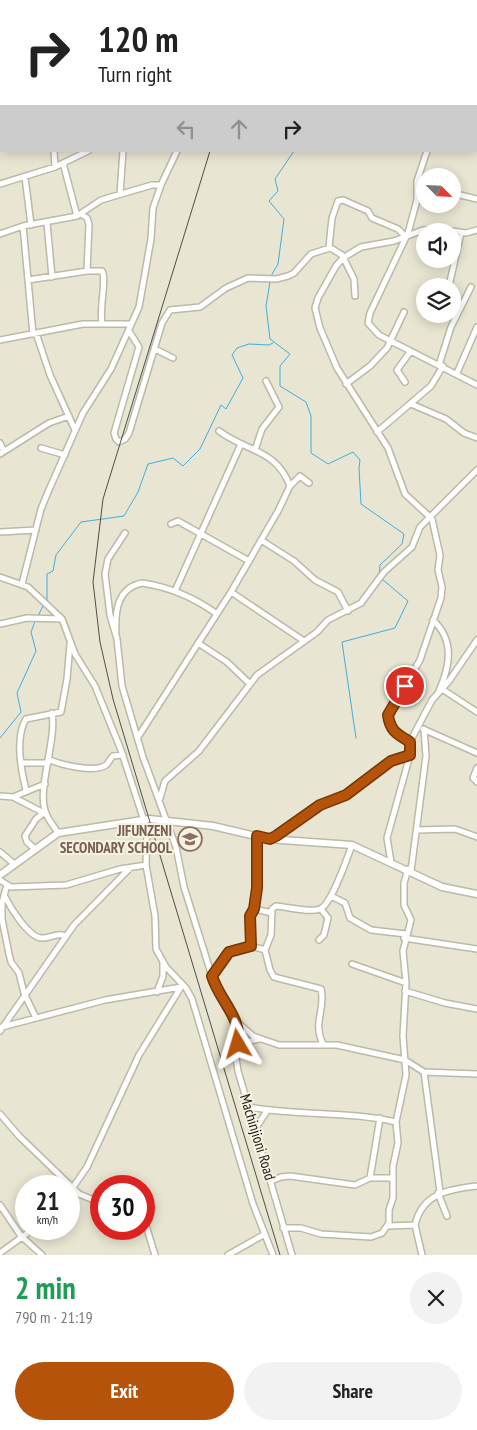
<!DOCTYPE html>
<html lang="en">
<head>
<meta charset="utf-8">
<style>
  body { margin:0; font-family:"PT Sans Narrow",sans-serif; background:#f2f2f2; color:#222; height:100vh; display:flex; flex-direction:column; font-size:19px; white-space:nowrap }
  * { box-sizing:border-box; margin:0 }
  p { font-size:16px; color:#767676 }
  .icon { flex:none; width:28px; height:28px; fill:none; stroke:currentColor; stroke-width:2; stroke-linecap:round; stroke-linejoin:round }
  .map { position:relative; height:1255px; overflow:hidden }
  .sheet { display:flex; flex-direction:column; background:#fff; flex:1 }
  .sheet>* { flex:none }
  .hud { position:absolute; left:0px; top:0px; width:478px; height:152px; box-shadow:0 2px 12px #0003; background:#fff; color:#222; overflow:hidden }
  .needle { width:32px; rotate:114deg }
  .buttons { position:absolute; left:416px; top:168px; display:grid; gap:10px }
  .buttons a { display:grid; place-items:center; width:45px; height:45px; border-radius:50%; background:#fff; box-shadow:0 2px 12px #0003; font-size:25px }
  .speed { position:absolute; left:15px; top:1175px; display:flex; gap:10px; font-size:25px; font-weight:700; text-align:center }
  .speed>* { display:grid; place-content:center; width:65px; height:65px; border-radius:50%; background:#fff; box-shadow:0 2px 12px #0003; line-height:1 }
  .speed small { font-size:12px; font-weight:400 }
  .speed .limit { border:8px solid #d22; background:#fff; color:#111 }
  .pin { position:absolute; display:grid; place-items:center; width:42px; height:42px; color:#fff; margin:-21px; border:2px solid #fff; border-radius:50%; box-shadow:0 1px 5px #0007 }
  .me { position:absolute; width:55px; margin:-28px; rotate:353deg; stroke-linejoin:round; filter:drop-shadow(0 0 4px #0008) }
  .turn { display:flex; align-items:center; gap:18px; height:105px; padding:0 15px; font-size:22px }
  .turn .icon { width:65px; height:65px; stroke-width:2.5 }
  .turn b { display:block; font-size:35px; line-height:42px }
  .lanes { display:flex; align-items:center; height:48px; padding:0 15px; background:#0003; justify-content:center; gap:25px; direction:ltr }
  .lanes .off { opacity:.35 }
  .round { display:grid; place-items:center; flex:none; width:52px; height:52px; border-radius:26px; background:#f2f2f2 }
  .headline { display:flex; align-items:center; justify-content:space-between; height:85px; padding:0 15px }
  h1 { font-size:30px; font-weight:700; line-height:38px; color:#1e9e55 }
  .button { display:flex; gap:10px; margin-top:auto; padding:10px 15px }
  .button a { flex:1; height:58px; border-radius:30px; background:#b45309; color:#fff; font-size:20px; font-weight:700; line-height:58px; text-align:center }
  .button a+a { background:#f2f2f2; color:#222 }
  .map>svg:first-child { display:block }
</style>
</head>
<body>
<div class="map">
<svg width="477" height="1255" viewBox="0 0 477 1255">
  <rect width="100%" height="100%" fill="#e8e5d2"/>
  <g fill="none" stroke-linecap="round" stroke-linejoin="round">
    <path stroke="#40ade0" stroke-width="1" d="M379 0 380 1
      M271 276 278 264 284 219 269 201 278 191 275 179 294 151
      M270 282 266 306 270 339 290 354 280 366V386L306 402 311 416V453L328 464 353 452 360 460 359 468 361 504 404 534 402 544 380 565 379 576
      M47 601V574L53 571 56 555 81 522 124 516 138 492 148 464 173 458 183 466 200 449 221 405 226 409 243 378 232 355 237 348 249 344 269 345 273 343
      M38 616 44 604
      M0 738 21 712 17 693 36 651 31 632 36 619
      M356 738 342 642 395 628 408 601 382 579"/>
    <g stroke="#bcb9a7" stroke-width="8">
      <path id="minor" d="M7 0V1
        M147 0 159 1
        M199 1V0
        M0 7H1
        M476 45 477 43
        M476 124H477
        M54 151 55 167
        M427 151 417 181V200L408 233 370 313 368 323 379 335 477 385
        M63 163 77 216
        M25 177 31 225
        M0 184 55 167 88 151
        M417 187 425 188
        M452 193 477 199
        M120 194 123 151
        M81 214 87 218 89 224 87 271
        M47 223 52 277
        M23 226 33 334
        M452 231 466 233 477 230
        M0 234 23 226 77 216 101 200 152 185H161
        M28 280 87 271H102C107 278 99 310 102 323
        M449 286 461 233
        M355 296 354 279 342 255 329 247 332 218 338 201 343 200 368 211 372 218 398 229 406 237
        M129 331 139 347 114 433 116 439 119 442 125 439 129 433 162 323 170 310 200 307 226 288 248 278 276 279 288 276 294 273 311 254 330 248
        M36 333 50 375 75 430
        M0 340 83 324H131
        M155 349 173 358
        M439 365 451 327 471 287
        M457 373 477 327
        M405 382 397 370 410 352
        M346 384 370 366 387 348 404 312
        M411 404 446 419 464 433 477 438
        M219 431C247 452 276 449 290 486
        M377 432 431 386 443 366
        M0 443 4 451
        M41 448 65 455
        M255 450 262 429 279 407 266 381
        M0 454 49 423 69 416
        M171 524 178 521 249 561
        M0 532 36 530
        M125 533 108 559 105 574 110 615 117 639 122 686 143 757 176 847 184 887 215 986 236 1020 239 1037 236 1058 238 1071 292 1255
        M261 540 294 561 315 580 338 592 348 611
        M0 577 28 587 62 619 75 654 95 686 121 750 147 830 146 865 155 916 156 949 166 967 186 988 192 999 253 1204 273 1255
        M22 584 41 509 48 492 83 413 111 369 139 307 151 239 153 208 161 185 177 151
        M175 591 241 444
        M231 592 304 641
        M433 620C455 641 450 666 439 691
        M0 624 27 618 62 619
        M116 632C115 612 117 588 142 583 169 587 195 598 217 614
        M198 643 227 662 250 684
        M442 689 477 712
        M52 713C57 740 36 791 46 813 48 820 54 826 58 833
        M423 729 477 753
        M138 737 231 592 278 511 290 486 300 476 309 483
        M410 742C397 734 390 731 388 715L420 660 441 598 442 587 438 570 440 555 432 519 405 494 388 448 337 368 320 328 315 308 318 298 336 266 343 258 361 247 394 241 423 230 452 231
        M48 759C60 765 96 773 106 765 109 763 110 758 113 756L123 755
        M22 763H48
        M477 768 473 778 477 782
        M26 790C21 770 15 737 26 719L61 712 67 679 70 644
        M0 796 13 797 44 813
        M13 797 45 784
        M160 798 165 781 199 751 257 675 317 632 328 620 361 603 384 572 412 547 420 527 477 470
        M417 830 455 829 477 837
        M271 839 285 831 320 805 346 795 391 761 410 755
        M35 849 27 842 25 836 36 819 45 812
        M0 852 13 863
        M391 862 387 838 410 755 412 738 432 700 449 681 477 640
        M411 871 426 756 424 729
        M0 880 11 887 66 885 120 869 146 865
        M7 885 2 903V919L9 954 11 962 19 973 24 993 36 1018
        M4 895C10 907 29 939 43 938 52 938 58 932 66 936
        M331 896 345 903 350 918 371 930 406 934
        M254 909 272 913
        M404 938 477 949
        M319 940 324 935 328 918 321 909
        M251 947 250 916 254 909 257 888V836
        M265 950 271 935 272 909 276 906C288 907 309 913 320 909 332 904 347 858 352 845
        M352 964 406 983
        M212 976C225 955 238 940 265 950L270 970 274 977 321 989C326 1010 312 1022 323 1044
        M405 991 445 1003 477 1009
        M157 992 163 976V963
        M236 1021 253 1036 279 1045H337L405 1060 424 1072 477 1074
        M2 1027 105 1000 181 987
        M0 1031 74 925 130 868
        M238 1044 259 1039
        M424 1072 440 1192
        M249 1107C298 1116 349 1111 396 1122
        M0 1114 19 1136 79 1194 101 1203
        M255 1129 267 1111
        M370 1178 380 1118
        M271 1181 281 1177 290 1176 355 1185 370 1178H392
        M69 1193 87 1167 139 1055 181 987
        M438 1193 447 1216
        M0 1205 21 1236 42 1255
        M144 1219 155 1255
        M388 1226 415 1225
        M283 1228H301L321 1234 371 1237 382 1233 389 1223V1210L393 1198V1166L398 1143 396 1122 406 1075 403 1036 406 983 403 951 411 920 404 905V883L408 869
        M0 1253 33 1229
        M228 1255 265 1234
        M422 1255 415 1225C422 1193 450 1189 477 1186"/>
    </g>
    <g stroke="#bcb9a7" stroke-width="9">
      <path id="tertiary" d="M0 875 58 833 149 819 213 826 268 839 352 845 442 887 477 894"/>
    </g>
    <use href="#minor" stroke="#fff" stroke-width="5"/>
    <use href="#tertiary" stroke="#fff" stroke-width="6"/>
    <path stroke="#504f45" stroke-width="1" d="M256 1 257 0
      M210 151 103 499 93 582 100 642 113 699 280 1255"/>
  </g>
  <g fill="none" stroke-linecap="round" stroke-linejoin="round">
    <g stroke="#753606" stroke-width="12">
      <path id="route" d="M238 1044C242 1017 219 1000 212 976L229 952 251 946 250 916 254 909 257 888V836L270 839 276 836 320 805 346 795 391 761 410 755V742C397 734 390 731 388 715L405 686"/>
    </g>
    <use href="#route" stroke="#b45309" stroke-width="9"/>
  </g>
  <defs>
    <g id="school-ring" transform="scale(1.25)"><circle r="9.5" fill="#f5f2df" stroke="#8d6e63" stroke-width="1.5"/><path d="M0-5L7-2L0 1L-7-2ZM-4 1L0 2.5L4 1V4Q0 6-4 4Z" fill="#8d6e63"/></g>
  </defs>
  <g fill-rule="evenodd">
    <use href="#school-ring" x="190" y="839"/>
  </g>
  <g text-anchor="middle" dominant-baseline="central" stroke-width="4" stroke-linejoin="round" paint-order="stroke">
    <g font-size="15" font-weight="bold" fill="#785e54" stroke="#f5f2df" text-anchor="end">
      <text x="172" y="830">JIFUNZENI<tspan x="172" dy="17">SECONDARY SCHOOL</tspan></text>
    </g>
    <g font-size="15" fill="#181711" stroke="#f5f2df">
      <text transform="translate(258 1137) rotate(73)">Machinjioni Road</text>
    </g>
  </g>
</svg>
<div class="buttons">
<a><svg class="needle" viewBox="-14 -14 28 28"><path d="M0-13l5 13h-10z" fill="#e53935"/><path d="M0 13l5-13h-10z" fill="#767676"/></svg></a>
<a><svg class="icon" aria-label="sound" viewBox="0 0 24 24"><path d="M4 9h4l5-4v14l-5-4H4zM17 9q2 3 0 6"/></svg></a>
<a><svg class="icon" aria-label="layers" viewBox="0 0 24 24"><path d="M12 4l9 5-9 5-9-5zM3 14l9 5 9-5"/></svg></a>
</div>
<div class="speed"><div>21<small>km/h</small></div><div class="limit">30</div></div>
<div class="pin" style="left:405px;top:686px;background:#d93025"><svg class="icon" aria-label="arrive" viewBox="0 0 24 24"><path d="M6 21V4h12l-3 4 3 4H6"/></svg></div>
<svg class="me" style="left:238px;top:1044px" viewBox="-20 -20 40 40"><path d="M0-17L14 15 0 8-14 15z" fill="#b45309" stroke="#fff" stroke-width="4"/></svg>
<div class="hud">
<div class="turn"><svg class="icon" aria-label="right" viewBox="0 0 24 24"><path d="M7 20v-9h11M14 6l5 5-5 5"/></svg><div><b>120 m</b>Turn right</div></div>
<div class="lanes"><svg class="icon off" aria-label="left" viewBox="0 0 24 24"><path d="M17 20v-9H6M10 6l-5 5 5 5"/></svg><svg class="icon off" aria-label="ahead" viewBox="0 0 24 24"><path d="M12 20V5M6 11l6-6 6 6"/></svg><svg class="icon" aria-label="right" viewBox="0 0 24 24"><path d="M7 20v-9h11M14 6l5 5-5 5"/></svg></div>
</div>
</div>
<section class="sheet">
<div class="headline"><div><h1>2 min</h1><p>790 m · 21:19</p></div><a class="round"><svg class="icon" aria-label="close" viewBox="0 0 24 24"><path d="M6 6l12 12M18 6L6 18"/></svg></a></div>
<div class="button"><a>Exit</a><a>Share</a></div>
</section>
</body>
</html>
